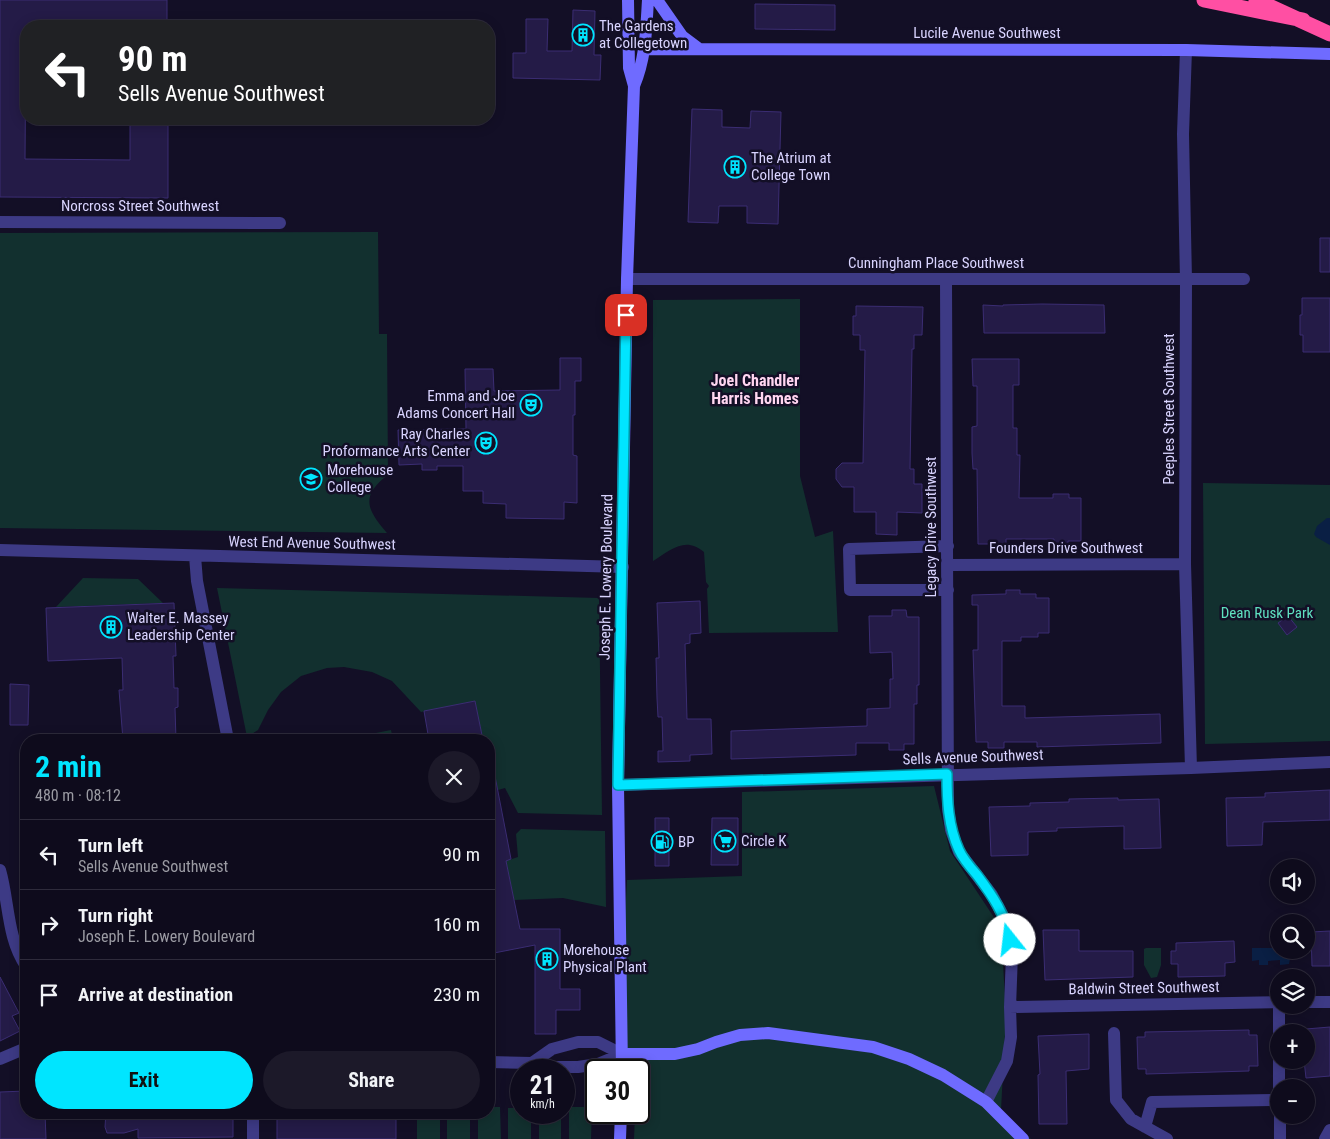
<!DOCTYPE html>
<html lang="en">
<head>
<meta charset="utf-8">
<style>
  body { margin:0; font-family:"Roboto Condensed",sans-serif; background:#1c1929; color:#f1f3f6; height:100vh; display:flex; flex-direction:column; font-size:19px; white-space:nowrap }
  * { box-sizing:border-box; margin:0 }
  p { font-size:16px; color:#9b9ba3 }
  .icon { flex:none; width:28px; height:28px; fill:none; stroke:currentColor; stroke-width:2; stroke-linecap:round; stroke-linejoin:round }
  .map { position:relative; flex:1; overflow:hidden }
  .drawer { position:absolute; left:20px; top:734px; width:475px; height:385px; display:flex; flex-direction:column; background:#0e0b1c; border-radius:20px; box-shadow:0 2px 12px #0003,0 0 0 1px #2e2b3b }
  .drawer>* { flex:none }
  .guide { position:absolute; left:20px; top:20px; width:475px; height:105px; border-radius:20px; box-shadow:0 2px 12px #0003,0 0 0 1px #2e2b3b; background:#202124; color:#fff; overflow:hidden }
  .fabs { position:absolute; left:1270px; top:859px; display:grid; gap:10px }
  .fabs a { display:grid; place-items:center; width:45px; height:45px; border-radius:50%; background:#0e0b1c; box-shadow:0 2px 12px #0003,0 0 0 1px #2e2b3b; font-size:25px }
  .speed { position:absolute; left:510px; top:1059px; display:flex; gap:10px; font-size:25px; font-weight:700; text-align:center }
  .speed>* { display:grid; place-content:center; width:65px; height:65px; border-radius:50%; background:#0e0b1c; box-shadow:0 2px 12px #0003,0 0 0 1px #2e2b3b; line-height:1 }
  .speed small { font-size:12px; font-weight:400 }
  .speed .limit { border:2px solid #111; border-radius:8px; background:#fff; color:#111 }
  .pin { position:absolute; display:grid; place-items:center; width:42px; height:42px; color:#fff; margin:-21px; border-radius:10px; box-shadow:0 2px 8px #0006 }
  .me { position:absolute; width:55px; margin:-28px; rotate:344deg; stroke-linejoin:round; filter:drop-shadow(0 0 4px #0008) }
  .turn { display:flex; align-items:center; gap:18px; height:105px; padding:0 15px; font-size:22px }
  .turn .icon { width:65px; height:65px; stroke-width:2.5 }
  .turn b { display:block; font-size:35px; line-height:42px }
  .round { display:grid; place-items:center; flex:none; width:52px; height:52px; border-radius:26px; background:#1c1929 }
  .head { display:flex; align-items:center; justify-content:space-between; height:85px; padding:0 15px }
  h1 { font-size:30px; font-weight:700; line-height:38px; color:#00e5ff }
  .action { display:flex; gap:10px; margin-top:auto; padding:10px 15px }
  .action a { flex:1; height:58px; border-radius:30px; background:#00e5ff; color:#111; font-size:20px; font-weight:700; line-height:58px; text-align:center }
  .action a+a { background:#1c1929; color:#f1f3f6 }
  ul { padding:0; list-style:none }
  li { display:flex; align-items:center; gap:15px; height:70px; padding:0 15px; border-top:1px solid #2e2b3b }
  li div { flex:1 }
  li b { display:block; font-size:19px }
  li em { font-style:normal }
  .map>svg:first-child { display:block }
</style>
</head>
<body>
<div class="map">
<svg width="1330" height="1139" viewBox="0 0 1330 1139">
  <rect width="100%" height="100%" fill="#130f26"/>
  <path fill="#12302f" d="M378 232 379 334H387L388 475C359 496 368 511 387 533L0 528V233Z
    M800 299V476L815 537 833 531 838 632 709 633 707 589 709 586 706 582 704 552C685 536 671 550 653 561V300Z
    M1203 483 1330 485V741L1205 744Z
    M83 578 138 579 163 603 56 607Z
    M217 588 599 598 602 815 518 813 505 788 498 790 497 787 492 788 489 772V740H483L475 701 421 712 392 681 372 672 344 667 327 668 301 676 281 692 268 710 258 730 247 737Z
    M391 730 393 740H340Z
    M934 786 950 851 1001 928 1006 1016 1001 1110 1031 1139H634L635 1113 639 1112V1070H632L619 1033 627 880 742 876V792Z
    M521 829 605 831 606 907 563 898 514 900 506 861 518 857 516 834Z
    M1146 948H1161V965L1157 977 1151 978 1144 965V949Z
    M489 1107H500L501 1139H478V1113L489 1112Z
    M569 1107H592L591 1139H569Z
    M508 1108H521V1112L531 1113V1139H508Z
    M417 1113H440V1139H417Z
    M447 1113H470V1139H447Z
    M539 1113H561V1139H539Z"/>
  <path fill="#0a1f44" d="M1327 518H1330V545L1316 537 1314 534 1317 526Z
    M1252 948H1279V950H1294V959H1290L1289 964 1280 965V960L1268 961V965H1259V960L1252 961Z"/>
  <path fill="#241b47" stroke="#3b2d73" d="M0 0H167V26H26L25 159 130 160V119H168V198L0 197Z
    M755 4 835 5V30L755 29Z
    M573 10 595 11 594 55H601L600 80 513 78V53H526V19H548L547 51H572Z
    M692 109 722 110V127L750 128 751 111 781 112 778 224 747 223V206H719L718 223 688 222Z
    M1320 238H1330V272H1320Z
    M1302 298H1330V352H1303V335H1300V315H1302Z
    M1042 304 1104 305 1105 333H984L983 305 1003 306V305Z
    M856 306 923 307 922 335H914V349H912L910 469H914V484H922V513L897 512V535L876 534V512H854V487H842L836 479V469L842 463H863L865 350H860V335H853V316H856Z
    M560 358H581V381H575V415H573V455L577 456V503L564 502V519L506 518V504L483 503V491H463V466H437V470H422V464L399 465 398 430 466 429 465 369H493L494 391 560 390Z
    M972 359H1019V385H1013V428H1017V455H1020L1019 498H1053V494H1069V498H1081V541H1068V544H1054V539H1006V544H978L977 469H973L972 453V427L977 426V386H973Z
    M1006 590H1020V594H1036V598H1049V633H1038V637H1021V641H1002V706H1025V718L1160 714 1161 743 1037 747V742H1004V748H988V742H976L973 650H978V605H972V595L1006 594Z
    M700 601 701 633 690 634V643L685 644 687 719H711L712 754 690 755V761L658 762V751H663L662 717H658L657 698 656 658H659L657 603Z
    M174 603 176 656H173L174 688H178V707L175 708 176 740H123L119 690H123L122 658 48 661 46 608Z
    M892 610H906L907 617H919V685H917V704H914V744H904V750H889V743H856V755L731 759V731L867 726V709L890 708V679H893L892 652 870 653 869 616H892Z
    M1288 616 1297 627 1287 635 1278 623Z
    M10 684 29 685 28 725H10Z
    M475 701 483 740H429L424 711Z
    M489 771H494L511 859 506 861 520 929H560V989H580V1010H556V1034H535V945L489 954Z
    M1330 790V820L1263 822 1262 845 1227 846 1226 798 1265 797V793Z
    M1118 798V800L1159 799 1161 848 1124 849V826L1057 828V831L1028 832V855L991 856 989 807 1030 806V803L1069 802V799Z
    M655 818H669V866H655Z
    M712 818H738V865H711Z
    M1043 930H1079V951H1133V977L1045 980Z
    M1330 931V966H1312L1311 932Z
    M1234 941 1235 962 1225 963V976L1178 977V964H1171V951H1176V943Z
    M0 977 19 1013 12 1016 20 1031 0 1041Z
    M1330 1027V1076L1306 1078 1304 1060H1306V1029Z
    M1249 1030V1035H1257L1258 1066H1249V1071L1146 1074V1069H1138L1137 1037H1145V1032Z
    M1089 1034V1069L1066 1071 1067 1124H1039L1038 1075 1040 1074 1038 1036Z
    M26 1091V1112H45L46 1139H0V1092Z
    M106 1112H233V1137L138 1138V1129L124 1133H107L105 1127Z
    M277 1112H396V1139H277Z"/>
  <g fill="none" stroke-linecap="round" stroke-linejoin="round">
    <path stroke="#3d3a85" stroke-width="12" d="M1186 50 1183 134 1186 280 1185 564 1191 768
      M0 222 280 223
      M627 279H1244
      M946 280 948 809 951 830 959 852 992 895 1008 925 1012 954 1010 1007 1011 1037 1007 1061 986 1102
      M0 550 623 567
      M195 556 197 581 228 740
      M948 565 1185 564
      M948 590H850L849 549 948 546
      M618 785 1191 768 1330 762
      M0 870C9 901 7 939 26 966
      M1279 1002V1032
      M1306 1002H1330
      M1010 1007 1279 1002
      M1114 1033 1116 1100 1131 1119 1167 1139
      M0 1059 26 1048
      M1279 1060V1088
      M489 1062 532 1063 552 1067H578L598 1064 622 1054
      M532 1063 552 1049 578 1042H598L622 1054
      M253 1112V1139
      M1280 1115V1139
      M1145 1127 1152 1102 1279 1100
      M1325 1139 1330 1130"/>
    <path stroke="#6f6bff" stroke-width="12" d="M628 0 629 68 634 86
      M657 0 682 36 698 48
      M644 49 1186 50 1330 54
      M622 1054H675L698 1049 716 1042 740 1035 768 1033 873 1047 909 1059 943 1075 986 1102 1023 1139
      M622 1070 618 785 627 279 634 86C646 57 646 31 648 0
      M620 1139 621 1112"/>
    <path stroke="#ff4fa3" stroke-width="15" d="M1204 0 1303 20
      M1256 0 1330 34"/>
  </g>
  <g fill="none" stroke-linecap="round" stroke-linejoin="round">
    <g stroke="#0095a6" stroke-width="12">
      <path id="route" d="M626 315 618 785 947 774C947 800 948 826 959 850 963 859 970 867 977 875 992 895 1006 915 1010 940"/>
    </g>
    <use href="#route" stroke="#00e5ff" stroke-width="9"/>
  </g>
  <defs>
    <g id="building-ring" transform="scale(1.125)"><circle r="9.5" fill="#130f26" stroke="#00e5ff" stroke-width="1.5"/><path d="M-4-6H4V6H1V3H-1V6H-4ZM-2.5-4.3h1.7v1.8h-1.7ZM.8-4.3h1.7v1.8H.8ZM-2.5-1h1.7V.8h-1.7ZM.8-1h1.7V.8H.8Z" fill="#00e5ff"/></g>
    <g id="theatre-ring" transform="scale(1.125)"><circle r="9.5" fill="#130f26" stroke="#00e5ff" stroke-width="1.5"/><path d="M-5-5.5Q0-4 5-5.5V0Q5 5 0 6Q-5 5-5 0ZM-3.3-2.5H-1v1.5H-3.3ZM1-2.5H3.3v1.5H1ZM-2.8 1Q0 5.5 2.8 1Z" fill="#00e5ff"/></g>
    <g id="university-ring" transform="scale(1.125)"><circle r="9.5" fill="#130f26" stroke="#00e5ff" stroke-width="1.5"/><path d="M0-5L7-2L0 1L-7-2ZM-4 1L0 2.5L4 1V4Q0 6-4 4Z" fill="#00e5ff"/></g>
    <g id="supermarket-ring" transform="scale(1.125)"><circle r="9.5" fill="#130f26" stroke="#00e5ff" stroke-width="1.5"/><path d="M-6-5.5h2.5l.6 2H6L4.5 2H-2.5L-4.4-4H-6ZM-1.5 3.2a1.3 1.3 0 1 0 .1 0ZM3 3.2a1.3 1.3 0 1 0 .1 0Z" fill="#00e5ff"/></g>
    <g id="fuel-ring" transform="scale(1.125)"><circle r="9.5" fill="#130f26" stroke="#00e5ff" stroke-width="1.5"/><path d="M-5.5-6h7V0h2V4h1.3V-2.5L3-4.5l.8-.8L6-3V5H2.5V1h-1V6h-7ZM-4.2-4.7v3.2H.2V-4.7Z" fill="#00e5ff"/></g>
  </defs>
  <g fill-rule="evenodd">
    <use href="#building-ring" x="583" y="35"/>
    <use href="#building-ring" x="735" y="167"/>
    <use href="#theatre-ring" x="531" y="405"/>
    <use href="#theatre-ring" x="486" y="443"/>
    <use href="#university-ring" x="311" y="479"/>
    <use href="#building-ring" x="111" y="627"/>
    <use href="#supermarket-ring" x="725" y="841"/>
    <use href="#fuel-ring" x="662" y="842"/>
    <use href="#building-ring" x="547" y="959"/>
  </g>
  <g text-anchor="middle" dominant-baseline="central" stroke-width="5" stroke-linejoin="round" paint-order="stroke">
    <g font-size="15" fill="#d9d4ff" stroke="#130f26" text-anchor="start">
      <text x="599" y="26">The Gardens<tspan x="599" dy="17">at Collegetown</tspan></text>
      <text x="751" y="158">The Atrium at<tspan x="751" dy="17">College Town</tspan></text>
      <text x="515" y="396" text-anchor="end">Emma and Joe<tspan x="515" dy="17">Adams Concert Hall</tspan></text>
      <text x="470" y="434" text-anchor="end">Ray Charles<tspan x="470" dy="17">Proformance Arts Center</tspan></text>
      <text x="327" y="470">Morehouse<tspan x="327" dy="17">College</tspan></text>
      <text x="127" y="618">Walter E. Massey<tspan x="127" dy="17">Leadership Center</tspan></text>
      <text x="741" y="841">Circle K</text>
      <text x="678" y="842">BP</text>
      <text x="563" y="950">Morehouse<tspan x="563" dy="17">Physical Plant</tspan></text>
    </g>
    <g font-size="15" fill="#d9d4ff" stroke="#130f26">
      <text x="987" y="33">Lucile Avenue Southwest</text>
      <text x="140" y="206">Norcross Street Southwest</text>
      <text x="936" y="263">Cunningham Place Southwest</text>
      <text transform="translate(1169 409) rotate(-90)">Peeples Street Southwest</text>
      <text transform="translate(931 527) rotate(-90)">Legacy Drive Southwest</text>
      <text transform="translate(312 543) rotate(1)">West End Avenue Southwest</text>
      <text x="1066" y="548">Founders Drive Southwest</text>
      <text transform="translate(606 577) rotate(-89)">Joseph E. Lowery Boulevard</text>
      <text transform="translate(973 757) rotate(-2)">Sells Avenue Southwest</text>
      <text transform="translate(1144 988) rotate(-1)">Baldwin Street Southwest</text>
    </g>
    <g font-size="15" fill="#5fe0c0" stroke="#130f26">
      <text x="1267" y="613">Dean Rusk Park</text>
    </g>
    <g font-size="16" font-weight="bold" fill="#ffd6f0" stroke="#130f26">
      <text x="755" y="380">Joel Chandler<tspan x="755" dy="18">Harris Homes</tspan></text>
    </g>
  </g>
</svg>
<div class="fabs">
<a><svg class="icon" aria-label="sound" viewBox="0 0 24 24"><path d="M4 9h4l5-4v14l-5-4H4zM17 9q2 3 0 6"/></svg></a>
<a><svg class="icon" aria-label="search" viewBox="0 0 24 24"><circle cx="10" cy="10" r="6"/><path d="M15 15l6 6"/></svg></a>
<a><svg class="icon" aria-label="layers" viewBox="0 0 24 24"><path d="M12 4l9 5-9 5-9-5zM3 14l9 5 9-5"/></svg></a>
<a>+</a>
<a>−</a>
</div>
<div class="speed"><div>21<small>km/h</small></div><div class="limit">30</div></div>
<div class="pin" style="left:626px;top:315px;background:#d93025"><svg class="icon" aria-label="arrive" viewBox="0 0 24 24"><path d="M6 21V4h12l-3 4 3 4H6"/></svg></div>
<svg class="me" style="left:1010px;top:940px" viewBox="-20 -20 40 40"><circle r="19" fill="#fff"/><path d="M0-13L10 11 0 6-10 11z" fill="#00e5ff"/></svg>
<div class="guide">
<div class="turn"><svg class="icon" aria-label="left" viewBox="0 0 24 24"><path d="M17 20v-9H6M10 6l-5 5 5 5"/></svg><div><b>90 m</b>Sells Avenue Southwest</div></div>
</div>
<section class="drawer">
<div class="head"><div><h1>2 min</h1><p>480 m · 08:12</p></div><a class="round"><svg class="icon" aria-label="close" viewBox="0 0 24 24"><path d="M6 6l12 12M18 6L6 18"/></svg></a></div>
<ul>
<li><svg class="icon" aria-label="left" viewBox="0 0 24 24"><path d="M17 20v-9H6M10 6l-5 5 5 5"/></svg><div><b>Turn left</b><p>Sells Avenue Southwest</p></div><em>90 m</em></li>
<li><svg class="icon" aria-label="right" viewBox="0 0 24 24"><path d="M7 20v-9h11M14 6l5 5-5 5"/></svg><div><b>Turn right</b><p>Joseph E. Lowery Boulevard</p></div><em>160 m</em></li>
<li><svg class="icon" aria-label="arrive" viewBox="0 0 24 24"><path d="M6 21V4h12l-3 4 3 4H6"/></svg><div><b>Arrive at destination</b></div><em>230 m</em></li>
</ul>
<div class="action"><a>Exit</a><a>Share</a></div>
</section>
</div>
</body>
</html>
